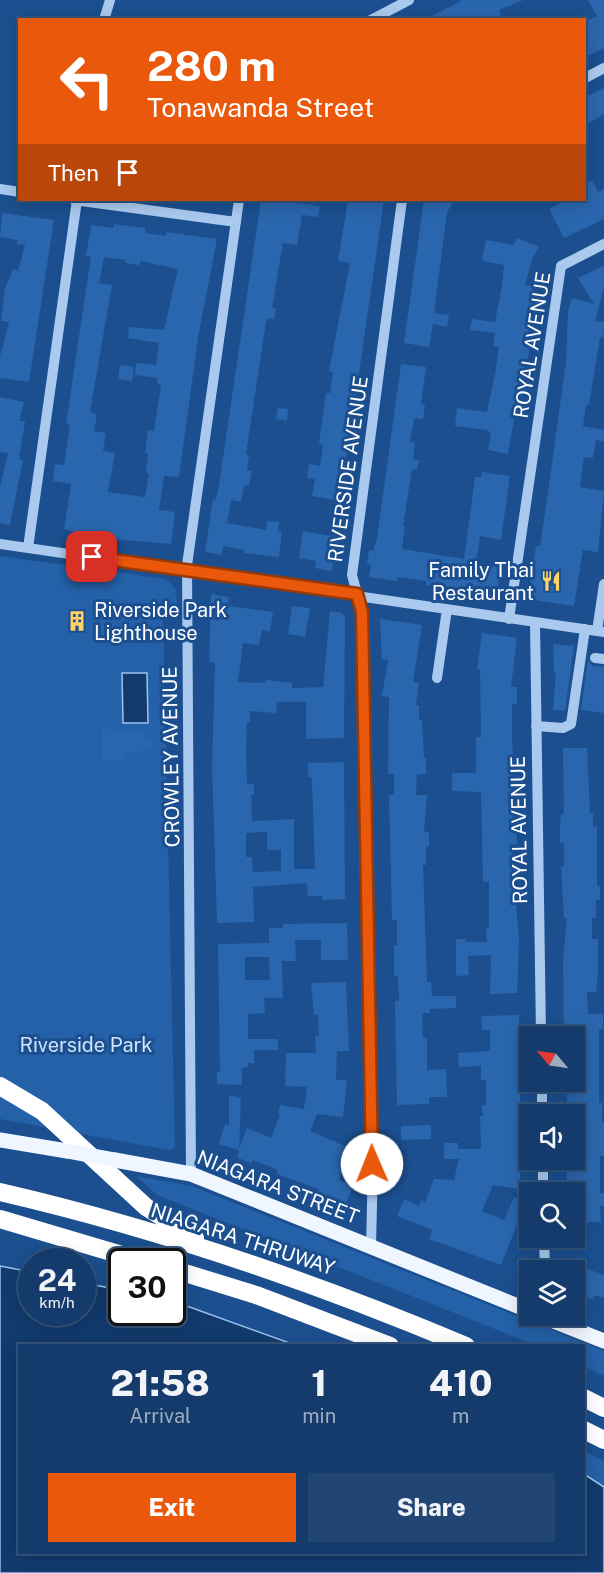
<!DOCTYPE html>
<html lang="en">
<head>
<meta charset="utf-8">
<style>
  body { margin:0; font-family:"Public Sans",sans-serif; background:#214673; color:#f1f3f6; height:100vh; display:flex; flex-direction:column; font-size:22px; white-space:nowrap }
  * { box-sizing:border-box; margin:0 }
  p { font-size:20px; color:#9dadc1 }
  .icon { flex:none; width:33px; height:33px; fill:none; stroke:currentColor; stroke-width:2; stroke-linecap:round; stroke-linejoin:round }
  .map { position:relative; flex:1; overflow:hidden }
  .sheet { position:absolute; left:18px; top:1344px; width:567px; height:210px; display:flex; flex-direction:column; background:#143b6b; border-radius:0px; box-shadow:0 3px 15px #0003,0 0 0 2px #33557e }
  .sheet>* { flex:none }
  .top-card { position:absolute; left:18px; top:18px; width:568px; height:183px; border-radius:0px; box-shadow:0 3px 15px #0003,0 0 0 2px #33557e; background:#ea580c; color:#fff; overflow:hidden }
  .needle { width:39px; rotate:299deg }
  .tools { position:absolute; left:519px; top:1026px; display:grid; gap:12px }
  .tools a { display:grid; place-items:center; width:66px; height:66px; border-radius:0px; background:#143b6b; box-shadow:0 3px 15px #0003,0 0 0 2px #33557e; font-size:30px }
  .speed { position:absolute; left:18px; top:1248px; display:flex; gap:12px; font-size:30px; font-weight:700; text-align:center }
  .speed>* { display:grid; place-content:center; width:78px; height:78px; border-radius:50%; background:#143b6b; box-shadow:0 3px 15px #0003,0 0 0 2px #33557e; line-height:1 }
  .speed small { font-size:15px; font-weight:400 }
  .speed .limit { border:3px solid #111; border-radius:9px; background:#fff; color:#111 }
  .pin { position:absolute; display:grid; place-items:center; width:51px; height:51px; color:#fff; margin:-26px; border-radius:12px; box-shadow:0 3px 9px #0006 }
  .me { position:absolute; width:66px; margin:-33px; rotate:359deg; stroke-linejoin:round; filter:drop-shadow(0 0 4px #0008) }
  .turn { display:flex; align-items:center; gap:21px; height:126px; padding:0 30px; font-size:27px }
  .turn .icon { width:78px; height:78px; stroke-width:2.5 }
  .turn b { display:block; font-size:42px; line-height:51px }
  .then { display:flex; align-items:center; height:57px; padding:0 30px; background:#0003; gap:12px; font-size:22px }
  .eta { display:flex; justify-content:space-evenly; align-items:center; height:102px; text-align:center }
  .eta b { font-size:36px; font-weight:800; line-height:42px }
  .action { display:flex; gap:12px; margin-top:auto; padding:12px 30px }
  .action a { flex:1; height:69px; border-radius:0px; background:#ea580c; color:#fff; font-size:24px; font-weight:800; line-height:69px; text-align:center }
  .action a+a { background:#214673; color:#f1f3f6 }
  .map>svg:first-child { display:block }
</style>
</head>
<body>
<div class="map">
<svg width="604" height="1573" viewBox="0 0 604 1573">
  <rect width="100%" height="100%" fill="#1b4f8f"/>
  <path fill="#2461a8" d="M0 556 166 579 176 589 177 612 163 613 175 1148 169 1150 0 1119Z
    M136 1176 192 1186 604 1351V1376L584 1366V1346L535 1345 157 1195Z
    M584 1451 604 1461V1486L584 1473Z"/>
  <path fill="#123a6d" stroke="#9cc4f0" stroke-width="1.5" d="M122 673H147L148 723H123Z
    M0 1266 31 1272 32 1312H82L83 1283 121 1290 122 1312H172L173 1301 295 1345 20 1346V1552H584V1474L604 1487V1573H0Z"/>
  <path fill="#2a66ad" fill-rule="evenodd" d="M463 0H523L499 10 501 15 493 20H424Z
    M588 0H604V48L585 57V22L597 16Z
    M604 88V114L585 125V97Z
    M592 180 598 192 604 189V219L564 238 549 209 567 200H585V184Z
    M261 200H298L297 203 320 206 318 217 302 215 297 245 283 243 272 308 276 309 274 319 268 318 266 322 246 454 249 455 247 471H252L249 486 244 485 241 502 231 500 227 523 266 530 267 521 279 522 278 531 282 532 279 557 244 553V550L223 546 222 555 205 552 213 499 216 500 219 485Z
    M348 200H384L356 394 344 450 347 451 340 501 312 496 315 479 307 478 309 464 320 466 323 445 319 444 326 393H330L333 372 329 371 350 263 338 261Z
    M424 200H455L447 212 434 313 449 315 447 327 433 324 429 347 404 343Z
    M2 213 54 220 29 382 0 378V356L9 322 1 321 5 288 13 269 18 271 25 245 17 244V240L0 237Z
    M114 224 145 228V233L166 236V232L217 239 198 338 179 477 164 476 159 510 175 512 171 544 101 538 64 529 71 484 53 481 55 464 64 465 70 424H66L91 256H86L91 225 113 228ZM104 257 126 260 125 263 140 265V261L178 269 164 330 129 327 128 338 159 343 156 365 136 363 135 375 158 378 157 384 161 385 154 431 148 430 145 453H148L146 473H149L145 497 108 492 115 453 103 451 106 433 94 431 97 415 90 412 112 285 99 283Z
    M517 238 539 247 532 259 525 285 534 286 530 312 534 313 523 397H518L508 454 488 450 491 433 487 430 455 426 457 408 487 412 495 374 499 347 493 346 495 333 470 330 472 319 495 322 501 291 504 265 482 261 486 240 514 245Z
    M604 266V287L595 321 604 322V329L603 338 600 337 589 405H586L583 426 604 430V441L596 440 593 458 584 457 580 487 604 491 598 552 583 550 574 606 528 599 536 546H540L545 513 566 362 568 311 572 298 594 304 578 278Z
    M401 364 426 367 421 404 425 405 423 419 414 418 410 442 415 443 413 459 419 460 417 470 412 469 403 526H405L402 549 464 559 475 477H481L482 472 510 476 501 540 480 536 476 564 501 567 497 595 481 593V589L440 587 426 585V581L398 577 397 581 369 577 371 565 367 564 369 550 373 551 377 538Z
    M120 365 134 367 132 381 118 379Z
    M0 397 24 402 19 421H25L19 459 23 460 10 525 0 523V487L8 453 0 452Z
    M278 408 288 409 287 421 276 419Z
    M303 531 336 537 332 571 315 568 316 561 299 558Z
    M211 594 229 597 228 606 273 612 270 632 262 630 259 645 243 643 238 682 265 683 266 680 292 683V688L323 687 330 611 342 613 345 617 344 738 306 739V702H277L276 713 250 711V722H247L246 749 247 784H254V795H251L252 821 294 819V869H315L312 782 311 777H308V763L344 762 345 899 322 900V896H308L307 883 253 887 254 922 217 923 212 767 215 663 209 662ZM267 832V850H281V871L253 872 252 857H246V833Z
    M292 606 310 608 305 637 288 634Z
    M380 619 422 625 413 682 419 683 416 705H419V720H422L424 758H426V774H417L416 795H427L424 832H429V846H426V865H423L427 982H431L432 996H456V1008L430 1009V1013H422L423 1038H427V1070L446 1069 447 1097H429V1104L397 1105 395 1001H399L398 976H394V945H397V920H392L389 795H394V774H388L389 697 382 696 388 660 382 659Z
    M482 633 517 638 511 687H517V704H512V737L516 807H512L513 828H516L517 844H511L519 941 517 993 490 994 491 955 468 956 469 975 456 976V939H466V942H487L486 928 489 927V882H483L481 792 452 791V773H476V737H481L480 669H477Z
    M553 644 574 646 565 711 553 710 556 673H554Z
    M588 660 593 666 604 667V713L581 710Z
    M102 728 143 731V738H151V749H141V752H124V761H101Z
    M563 748H587L590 813H593V827H597V886H600V900H596V918H592V939H598V973L596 992H587L588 1014H603V1029H599V1103H602V1122H604V1156H600V1193H604V1206H600L601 1222H574V1189H567V1160H574V1114H567V1082H574V1036H564L563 959 567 918H564L561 867 564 866V843H560V827L561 814H564Z
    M347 923 348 960H321V940H295L296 961H282L283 998H264L265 1013 248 1014V1039H278V1050H254V1063H248V1067L242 1068V1085L217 1084V1072H220L218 944 269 943V928H283V924ZM245 957H269L270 980H245Z
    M346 982 349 1051H337L336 1080H347L343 1117 317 1114 310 1131 352 1149 339 1180 353 1186 345 1205 317 1193 318 1189 277 1174 278 1170 253 1160 251 1163 238 1158 239 1150 219 1144 225 1124 229 1125V1095L241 1098 239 1149 247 1128 271 1138 280 1115H278L280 1105 304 1109 307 1087 285 1086 286 1053H316L315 1036H319L318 1015H314L311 983Z
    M519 1015 520 1104H524V1117L519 1189 493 1185 482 1211 504 1220 514 1197 526 1202 501 1265 429 1239 432 1230 397 1216 404 1199 419 1206 421 1200 425 1202 434 1179 454 1180 459 1159H444V1143H458V1149H481L480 1116H483L482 1105H486V1080H481V1066L459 1067 458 1053 490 1051V1030H482L481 1016Z
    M431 1125V1139L401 1140V1126Z
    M585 1268 604 1275V1298L595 1295 593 1300 584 1296 586 1291 574 1284 579 1269 584 1271Z"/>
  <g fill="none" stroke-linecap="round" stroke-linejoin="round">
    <path stroke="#a9c9ee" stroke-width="10" d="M104 20 110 0
      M371 20 409 0
      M585 78 604 68
      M0 189 20 192
      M74 200 236 222
      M0 544 604 632
      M28 548 77 200
      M509 619 561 266 604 244
      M535 622 541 1036
      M597 631 604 584
      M595 658 604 659
      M437 678 447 609
      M536 726 563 728 571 724 585 629
      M542 1082V1114
      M543 1160V1192
      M191 1174 187 565 239 200
      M544 1238 545 1270
      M371 1246 373 1164 362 612 352 575 402 200"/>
    <path stroke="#f0f6ff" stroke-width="15" d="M0 1140 67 1151
      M115 1160 191 1174 530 1311
      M541 1316 604 1341"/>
    <path stroke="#fff" stroke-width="18" d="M0 1086 42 1111 146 1207 195 1238
      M0 1192C160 1229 314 1282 466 1346
      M0 1219 145 1262
      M172 1269 256 1295 390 1346
      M584 1398 604 1408
      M584 1430 604 1440"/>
    <path stroke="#f0f6ff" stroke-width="15" d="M67 1151 115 1160"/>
  </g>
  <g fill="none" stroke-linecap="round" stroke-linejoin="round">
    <g stroke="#983908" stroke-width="15">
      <path id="route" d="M92 557 357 594 362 612 372 1164"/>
    </g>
    <use href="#route" stroke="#ea580c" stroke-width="10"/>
  </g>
  <defs>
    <g id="restaurant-bare" transform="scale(1.62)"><path d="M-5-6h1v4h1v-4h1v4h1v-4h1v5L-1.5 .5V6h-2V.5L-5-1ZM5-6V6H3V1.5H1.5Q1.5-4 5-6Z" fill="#ffd166" stroke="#1b4f8f" stroke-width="2.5" paint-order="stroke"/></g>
    <g id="building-bare" transform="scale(1.62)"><path d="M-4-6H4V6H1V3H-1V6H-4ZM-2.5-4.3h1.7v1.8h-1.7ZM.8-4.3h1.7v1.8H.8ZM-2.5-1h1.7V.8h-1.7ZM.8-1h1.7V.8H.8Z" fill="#ffd166" stroke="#1b4f8f" stroke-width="2.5" paint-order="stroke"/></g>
  </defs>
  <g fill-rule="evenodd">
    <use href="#restaurant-bare" x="551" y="581"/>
    <use href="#building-bare" x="77" y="621"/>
  </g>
  <g text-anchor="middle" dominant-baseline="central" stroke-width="6" stroke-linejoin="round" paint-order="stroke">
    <g font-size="20" fill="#fff" stroke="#1b4f8f">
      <text transform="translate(532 345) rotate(-81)">ROYAL AVENUE</text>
      <text transform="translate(348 469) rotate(-82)">RIVERSIDE AVENUE</text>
      <text transform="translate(171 757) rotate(-91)">CROWLEY AVENUE</text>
      <text transform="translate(519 830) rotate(-91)">ROYAL AVENUE</text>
      <text transform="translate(278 1187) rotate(21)">NIAGARA STREET</text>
      <text transform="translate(243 1239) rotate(18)">NIAGARA THRUWAY</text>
    </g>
    <g font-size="20" fill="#fff" stroke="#1b4f8f" text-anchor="end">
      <text x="534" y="570">Family Thai<tspan x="534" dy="23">Restaurant</tspan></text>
      <text x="94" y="610" text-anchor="start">Riverside Park<tspan x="94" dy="23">Lighthouse</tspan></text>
    </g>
    <g font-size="20" fill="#cfe3fa" stroke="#1b4f8f">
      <text x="86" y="1045">Riverside Park</text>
    </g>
  </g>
</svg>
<div class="tools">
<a><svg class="needle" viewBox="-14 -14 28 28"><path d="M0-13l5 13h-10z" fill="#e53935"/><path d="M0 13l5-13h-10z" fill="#9dadc1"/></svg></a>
<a><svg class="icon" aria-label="sound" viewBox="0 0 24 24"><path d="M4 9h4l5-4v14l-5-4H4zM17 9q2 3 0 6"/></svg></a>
<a><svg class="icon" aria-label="search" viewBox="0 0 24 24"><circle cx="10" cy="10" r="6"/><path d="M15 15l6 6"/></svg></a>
<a><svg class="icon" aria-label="layers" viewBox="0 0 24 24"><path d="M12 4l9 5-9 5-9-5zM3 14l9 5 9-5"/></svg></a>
</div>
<div class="speed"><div>24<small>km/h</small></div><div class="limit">30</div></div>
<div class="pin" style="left:92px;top:557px;background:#d93025"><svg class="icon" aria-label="arrive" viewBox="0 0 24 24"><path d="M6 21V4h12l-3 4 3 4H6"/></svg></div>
<svg class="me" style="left:372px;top:1164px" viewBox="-20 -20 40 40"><circle r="19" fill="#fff"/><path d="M0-13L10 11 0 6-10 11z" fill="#ea580c"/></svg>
<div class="top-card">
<div class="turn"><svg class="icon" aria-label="left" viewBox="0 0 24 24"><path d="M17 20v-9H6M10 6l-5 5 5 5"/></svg><div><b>280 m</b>Tonawanda Street</div></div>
<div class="then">Then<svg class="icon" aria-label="arrive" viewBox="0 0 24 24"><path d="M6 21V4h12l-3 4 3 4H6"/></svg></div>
</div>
<section class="sheet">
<div class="eta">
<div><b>21:58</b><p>Arrival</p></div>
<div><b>1</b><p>min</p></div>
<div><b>410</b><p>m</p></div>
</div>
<div class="action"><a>Exit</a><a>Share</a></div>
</section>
</div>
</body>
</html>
